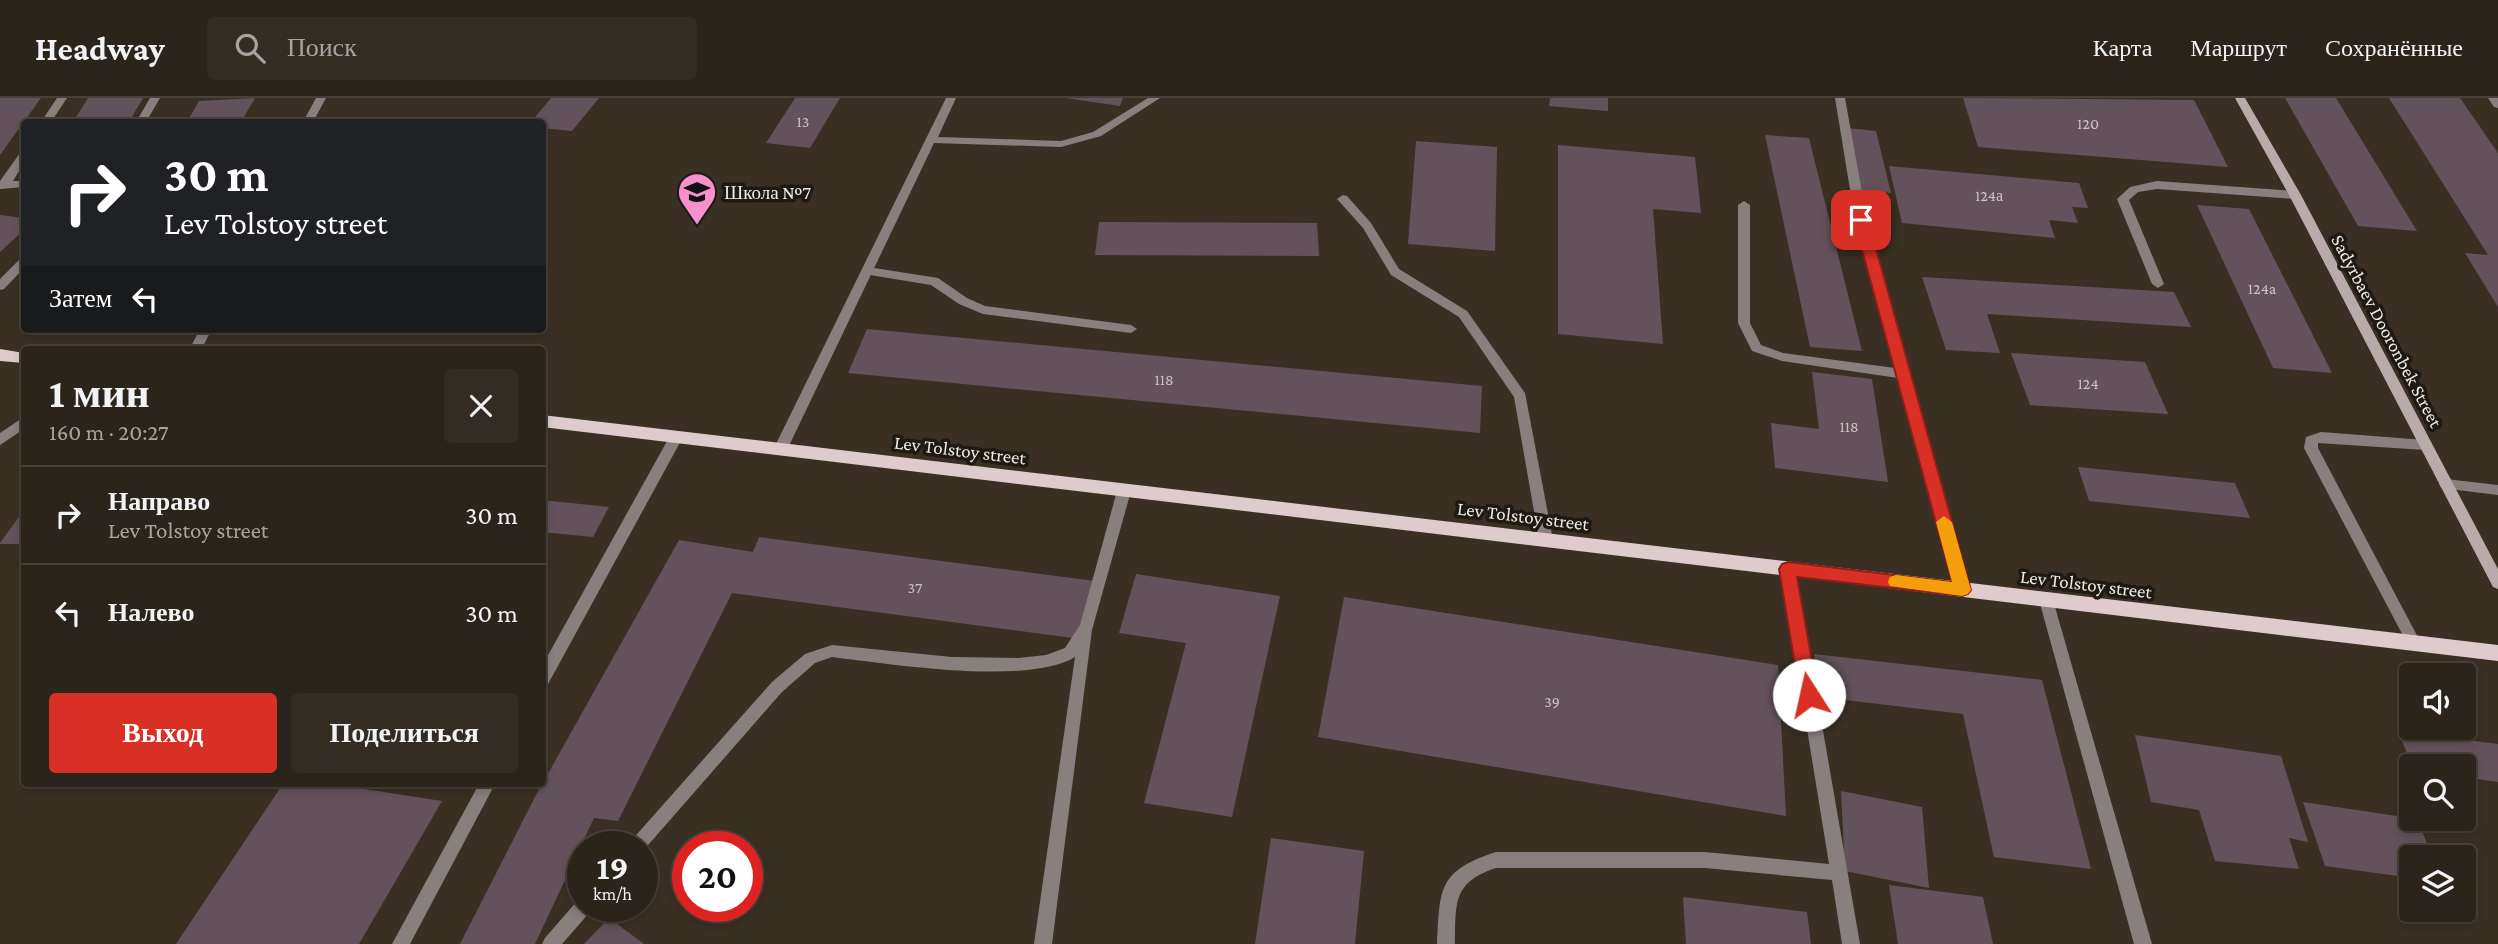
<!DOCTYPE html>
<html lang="ru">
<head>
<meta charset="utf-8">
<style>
  body { margin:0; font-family:"Crimson Pro",serif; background:#332c23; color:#f1f3f6; height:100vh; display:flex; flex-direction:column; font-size:26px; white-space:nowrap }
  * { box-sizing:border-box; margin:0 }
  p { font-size:23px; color:#a6a4a2 }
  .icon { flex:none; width:38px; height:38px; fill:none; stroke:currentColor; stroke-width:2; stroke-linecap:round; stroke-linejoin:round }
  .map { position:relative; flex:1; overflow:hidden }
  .details { position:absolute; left:21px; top:248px; width:525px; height:441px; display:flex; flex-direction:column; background:#2b241a; border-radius:7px; box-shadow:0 4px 10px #0003,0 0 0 2px #474139 }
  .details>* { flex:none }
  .hud { position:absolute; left:21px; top:21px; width:525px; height:214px; border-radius:7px; box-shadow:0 4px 10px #0003,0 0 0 2px #474139; background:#202124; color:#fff; overflow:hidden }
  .controls { position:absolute; left:2399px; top:565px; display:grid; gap:14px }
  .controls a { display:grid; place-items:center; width:77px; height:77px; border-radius:7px; background:#2b241a; box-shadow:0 4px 10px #0003,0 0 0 2px #474139; font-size:35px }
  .speed { position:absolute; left:567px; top:733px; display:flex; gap:14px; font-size:35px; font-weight:700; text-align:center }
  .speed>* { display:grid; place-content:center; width:91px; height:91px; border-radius:50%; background:#2b241a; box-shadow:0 4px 10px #0003,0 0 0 2px #474139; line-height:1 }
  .speed small { font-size:18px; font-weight:400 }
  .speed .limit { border:10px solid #d22; background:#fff; color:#111 }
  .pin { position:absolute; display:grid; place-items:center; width:60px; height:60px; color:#fff; margin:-30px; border-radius:14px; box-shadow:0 4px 10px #0006 }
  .me { position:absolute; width:77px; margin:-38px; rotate:350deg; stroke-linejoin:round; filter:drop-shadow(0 0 5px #0008) }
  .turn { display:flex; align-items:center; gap:24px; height:147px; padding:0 28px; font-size:32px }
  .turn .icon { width:91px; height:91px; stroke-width:2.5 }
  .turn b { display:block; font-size:49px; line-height:60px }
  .then { display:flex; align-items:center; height:66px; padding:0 28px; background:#0003; gap:14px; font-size:26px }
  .round { display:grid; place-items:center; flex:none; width:74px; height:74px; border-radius:7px; background:#332c23 }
  .head { display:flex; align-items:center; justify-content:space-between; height:119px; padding:0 28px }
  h1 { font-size:42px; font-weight:700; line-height:52px }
  .primary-button { display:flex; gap:14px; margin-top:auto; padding:14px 28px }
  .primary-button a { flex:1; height:80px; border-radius:7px; background:#d93025; color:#fff; font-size:28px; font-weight:700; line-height:80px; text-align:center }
  .primary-button a+a { background:#332c23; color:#f1f3f6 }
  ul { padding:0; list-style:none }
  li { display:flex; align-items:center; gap:21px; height:98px; padding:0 28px; border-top:2px solid #474139 }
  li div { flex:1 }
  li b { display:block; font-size:26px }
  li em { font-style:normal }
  header { display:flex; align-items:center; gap:42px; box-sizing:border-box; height:98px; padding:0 35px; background:#2b241a; border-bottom:2px solid #474139 }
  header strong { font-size:33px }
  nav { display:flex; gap:38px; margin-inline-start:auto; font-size:24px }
  .search { width:490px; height:63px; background:#332c23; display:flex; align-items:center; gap:18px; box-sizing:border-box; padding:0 24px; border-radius:7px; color:#a6a4a2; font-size:26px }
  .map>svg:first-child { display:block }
</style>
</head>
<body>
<header>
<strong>Headway</strong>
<div class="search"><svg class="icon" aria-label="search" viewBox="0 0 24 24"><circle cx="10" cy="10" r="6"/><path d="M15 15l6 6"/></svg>Поиск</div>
<nav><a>Карта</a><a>Маршрут</a><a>Сохранённые</a></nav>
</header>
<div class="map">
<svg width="2498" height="846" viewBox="0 0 2498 846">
  <rect width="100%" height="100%" fill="#393023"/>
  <path fill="#63525b" d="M0 0H41L0 57Z
    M88 0H143L129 24H73Z
    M255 0 241 24H187L199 3Z
    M551 0H599L572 33 542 30V24H531Z
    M795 0H840L810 50 766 45Z
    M1066 0H1123L1120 8Z
    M1550 0H1608V13L1549 8Z
    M1963 0 2194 2 2228 69 1978 49Z
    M2285 0H2336L2417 133 2358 128Z
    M2389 0H2460L2498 55V209L2465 155 2488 157Z
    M1847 30 1876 33 1891 95 1860 93Z
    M1765 37 1809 40 1862 253 1810 249Z
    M1416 43 1497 49 1495 153 1408 146Z
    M1558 47 1695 59 1701 115 1653 111 1663 246 1558 236Z
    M1889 68 2079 85 2088 110 2072 109 2078 125 2049 122 2055 140 1902 125Z
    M2197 107 2249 111 2332 275 2273 270Z
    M0 117 24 120V132L0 154Z
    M1099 124 1317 125 1319 158 1095 157Z
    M1922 179 2174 194 2191 229 1987 216 2000 255 1946 252Z
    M867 231 1482 288 1480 335 848 275Z
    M2011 255 2145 264 2168 316 2030 307Z
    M1812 274 1872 281 1888 384 1775 370 1771 325 1819 331Z
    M2078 369 2235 385 2250 420 2089 403Z
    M542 402 609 409 593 439 542 434Z
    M24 412V446H0V445Z
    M759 439 1095 483 1080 541 732 495 618 723 594 720 535 846H460L536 697 679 442 753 454Z
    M1136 476 1280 498 1232 719 1144 705 1186 545 1119 535Z
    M1344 499 1778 567 1786 718 1318 639Z
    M1814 556 2042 582 2091 771 1994 759 1963 616 1820 599Z
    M2398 633 2498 646V684L2464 679V668H2412Z
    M2135 637 2281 658 2308 744 2289 740 2299 771 2215 763 2199 712 2151 704Z
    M283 686H332L442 703 359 846H176Z
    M1841 693 1922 709 1929 790 1845 773Z
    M2303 704 2417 721 2433 760H2412V780L2325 768Z
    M1271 740 1364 753 1355 846H1255Z
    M1889 787 1983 799 1993 846H1898Z
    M1683 799 1807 814 1811 846H1686Z
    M609 820 644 846H584Z"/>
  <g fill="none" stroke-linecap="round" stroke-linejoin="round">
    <path fill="#887f7f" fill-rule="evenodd" d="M57 0H67L51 24H41Z
      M150 0H160L146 24H136Z
      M1835 0H1845L1867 122 1969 492 1967 496H1957L1955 492 1898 280 1782 263 1752 253 1738 225V107L1744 103 1750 107V225L1761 247 1783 255 1895 270 1855 122Z
      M2488 0H2498V10L2494 9Z
      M24 54V65L13 83H24V89L0 91V83L20 55Z
      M2157 83 2295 93 2301 97 2295 101 2157 91 2138 94 2129 102 2164 186 2158 190 2152 186 2117 101 2130 89Z
      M24 160V170L4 191 0 192V181L20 161Z
      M868 169 938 180 967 200 985 208 1131 227 1137 231 1131 235 983 216 959 206 931 187 864 176 862 173 864 170Z
      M24 319V331L0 347V335Z
      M676 334 683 339 547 588 542 589V568L671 336Z
      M2321 334 2425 342 2432 347 2425 352 2318 345V350L2421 545 2419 549 2414 551 2409 549 2304 350 2306 339Z
      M2446 381 2498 387V397L2441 390 2439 386 2441 382Z
      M1124 388 1131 393 1092 532 1052 846H1034L1075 559C1027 588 890 566 832 559L815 565 782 594 642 754V749H628L630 744 772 584 805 556 832 547 952 559 1019 560 1046 557 1065 550 1080 527 1117 393Z
      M1788 465 1793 467 1795 471 1860 846H1842L1832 782 1705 770H1496C1452 784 1456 806 1455 846H1437C1440 790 1438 773 1496 754H1705L1829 766 1781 471 1783 467Z
      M2046 496 2051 498 2053 502 2152 846H2134L2039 502 2041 498Z
      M479 686H495L410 846H392Z
      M583 800V808H592L590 814 562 846H542L545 840 578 802Z"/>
    <path fill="#887f7f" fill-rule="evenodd" d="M316 0H326L313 24H303Z
      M946 0H956L938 39 1061 43 1093 34 1148 0H1160L1101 38 1061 49 934 45 787 352 780 357 775 356 773 352Z
      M1343 97 1347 98 1371 125 1399 171 1467 213 1525 295 1553 442 1551 446H1541L1539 442 1514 299 1459 219 1391 177 1363 130 1337 101Z
      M200 231H212L201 252H189Z"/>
    <path fill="#b9aaab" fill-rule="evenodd" d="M2235 0H2245L2301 97 2498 471V491L2493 489 2289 97Z"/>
    <path fill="#dfcbcd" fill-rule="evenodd" d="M0 251 24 255V265L0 263Z
      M542 317 2498 547V563L542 329Z"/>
  </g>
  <path fill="#d93025" stroke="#8d1f18" stroke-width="2" d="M1861 118 1868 122 1971 492 1968 496 1962 498 1797 479 1818 597 1815 603 1809 605 1803 603 1800 597 1779 471 1782 466 1788 464 1952 484 1854 122Z"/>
  <path fill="#f59e0b" d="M1944 418 1952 424 1971 492 1968 496 1962 498 1890 488 1888 484 1890 479 1896 477 1952 484 1936 424Z"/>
  <defs>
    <g id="school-pin" transform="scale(2.0125)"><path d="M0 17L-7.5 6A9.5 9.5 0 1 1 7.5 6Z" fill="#f790cd" stroke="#1d1913"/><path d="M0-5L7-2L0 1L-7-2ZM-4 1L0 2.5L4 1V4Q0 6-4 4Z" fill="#111"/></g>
  </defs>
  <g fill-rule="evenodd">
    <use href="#school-pin" x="697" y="94"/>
  </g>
  <g text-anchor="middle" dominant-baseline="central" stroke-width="7" stroke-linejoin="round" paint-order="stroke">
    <g font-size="16" fill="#cdc4c0">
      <text x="803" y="23">13</text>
      <text x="2088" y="25">120</text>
      <text x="1989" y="97">124а</text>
      <text x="2262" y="190">124a</text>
      <text x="1164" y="281">118</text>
      <text x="2088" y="285">124</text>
      <text x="1849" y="328">118</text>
      <text x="915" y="489">37</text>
      <text x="1552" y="603">39</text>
    </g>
    <g font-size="19" fill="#f0eae1" stroke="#1d1913" text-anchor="start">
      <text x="724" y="94">Школа №7</text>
    </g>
    <g font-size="19" fill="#f0eae1" stroke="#1d1913">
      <text transform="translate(2387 233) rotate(62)">Sadyrbaev Dooronbek Street</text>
      <text transform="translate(960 352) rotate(7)">Lev Tolstoy street</text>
      <text transform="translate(1523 418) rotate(7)">Lev Tolstoy street</text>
      <text transform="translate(2086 486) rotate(7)">Lev Tolstoy street</text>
    </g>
  </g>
</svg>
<div class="controls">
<a><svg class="icon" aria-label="sound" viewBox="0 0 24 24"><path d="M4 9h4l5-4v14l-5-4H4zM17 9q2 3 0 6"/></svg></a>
<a><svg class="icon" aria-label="search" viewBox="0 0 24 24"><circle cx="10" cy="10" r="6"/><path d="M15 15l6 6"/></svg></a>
<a><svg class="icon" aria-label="layers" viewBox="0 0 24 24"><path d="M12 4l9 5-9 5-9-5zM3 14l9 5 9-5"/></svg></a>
</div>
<div class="speed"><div>19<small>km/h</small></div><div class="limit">20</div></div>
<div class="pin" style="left:1861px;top:122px;background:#d93025"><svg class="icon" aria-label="arrive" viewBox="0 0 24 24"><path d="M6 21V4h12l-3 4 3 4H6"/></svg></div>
<svg class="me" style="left:1809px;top:597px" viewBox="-20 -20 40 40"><circle r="19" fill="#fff"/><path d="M0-13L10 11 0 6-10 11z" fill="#d93025"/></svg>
<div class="hud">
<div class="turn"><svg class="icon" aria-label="right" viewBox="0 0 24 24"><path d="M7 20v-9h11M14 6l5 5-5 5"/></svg><div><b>30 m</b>Lev Tolstoy street</div></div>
<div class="then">Затем<svg class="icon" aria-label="left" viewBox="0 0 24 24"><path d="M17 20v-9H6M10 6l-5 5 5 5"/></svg></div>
</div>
<section class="details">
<div class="head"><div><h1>1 мин</h1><p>160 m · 20:27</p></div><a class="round"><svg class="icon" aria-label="close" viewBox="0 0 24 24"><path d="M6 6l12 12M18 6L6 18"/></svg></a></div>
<ul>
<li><svg class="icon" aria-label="right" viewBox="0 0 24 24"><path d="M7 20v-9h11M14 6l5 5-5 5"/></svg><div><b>Направо</b><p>Lev Tolstoy street</p></div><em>30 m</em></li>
<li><svg class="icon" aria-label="left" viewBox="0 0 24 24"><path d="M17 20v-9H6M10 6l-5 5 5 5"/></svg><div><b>Налево</b></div><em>30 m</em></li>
</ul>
<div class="primary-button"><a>Выход</a><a>Поделиться</a></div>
</section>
</div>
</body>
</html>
